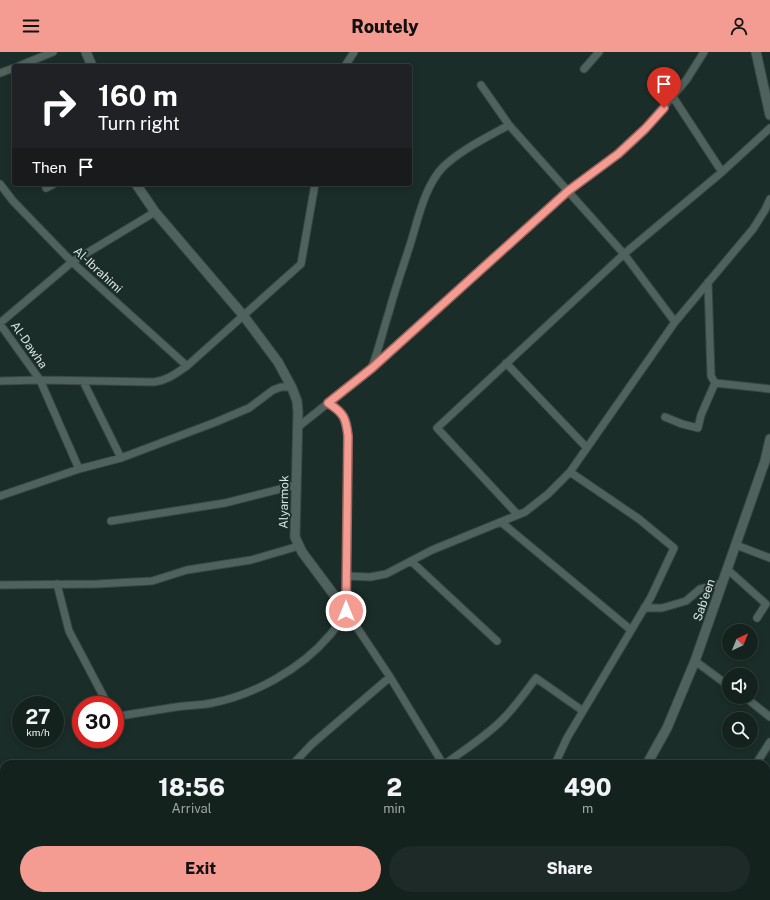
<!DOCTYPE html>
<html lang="en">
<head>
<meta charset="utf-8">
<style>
  body { margin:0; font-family:"Public Sans",sans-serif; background:#1d2a27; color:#f1f3f6; height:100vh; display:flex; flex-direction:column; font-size:15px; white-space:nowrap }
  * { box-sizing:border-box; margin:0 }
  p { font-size:13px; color:#9da4a4 }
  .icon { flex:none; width:22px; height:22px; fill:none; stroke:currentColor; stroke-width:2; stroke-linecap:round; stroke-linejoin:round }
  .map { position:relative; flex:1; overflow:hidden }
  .details { position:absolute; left:0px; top:708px; width:770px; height:140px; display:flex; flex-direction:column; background:#14221e; border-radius:12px 12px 0 0; box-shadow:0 2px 6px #0003,0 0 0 1px #333f3c }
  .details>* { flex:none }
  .guide { position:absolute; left:12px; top:12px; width:400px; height:122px; border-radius:4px; box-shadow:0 2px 6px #0003,0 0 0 1px #333f3c; background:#202124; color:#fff; overflow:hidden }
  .needle { width:26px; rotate:43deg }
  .tools { position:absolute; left:722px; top:572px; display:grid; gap:8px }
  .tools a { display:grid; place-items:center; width:36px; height:36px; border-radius:50%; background:#14221e; box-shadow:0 2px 6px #0003,0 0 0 1px #333f3c; font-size:20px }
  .speed { position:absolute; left:12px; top:644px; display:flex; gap:8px; font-size:20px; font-weight:700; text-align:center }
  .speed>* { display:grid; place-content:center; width:52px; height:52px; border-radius:50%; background:#14221e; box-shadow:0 2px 6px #0003,0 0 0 1px #333f3c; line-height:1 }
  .speed small { font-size:10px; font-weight:400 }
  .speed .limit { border:6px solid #d22; background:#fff; color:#111 }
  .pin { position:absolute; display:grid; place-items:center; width:34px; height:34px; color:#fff; margin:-41px -17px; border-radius:50% 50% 50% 0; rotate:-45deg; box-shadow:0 0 4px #0007 }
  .pin .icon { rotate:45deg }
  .me { position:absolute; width:44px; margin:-22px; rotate:0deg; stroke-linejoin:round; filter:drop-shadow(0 0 3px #0008) }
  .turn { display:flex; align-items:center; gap:14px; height:84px; padding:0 20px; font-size:18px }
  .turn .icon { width:52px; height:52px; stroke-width:2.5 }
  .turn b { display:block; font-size:28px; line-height:34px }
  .then { display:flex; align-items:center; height:38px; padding:0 20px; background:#0003; gap:8px; font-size:15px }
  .eta { display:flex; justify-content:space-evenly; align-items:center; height:68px; text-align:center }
  .eta b { font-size:24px; font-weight:800; line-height:28px }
  .primary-button { display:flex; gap:8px; margin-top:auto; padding:8px 20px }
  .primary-button a { flex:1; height:46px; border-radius:24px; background:#f59c92; color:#111; font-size:16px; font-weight:800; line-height:46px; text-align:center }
  .primary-button a+a { background:#1d2a27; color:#f1f3f6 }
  header { display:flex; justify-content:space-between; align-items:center; height:52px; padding:0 20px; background:#f59c92; color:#111; font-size:18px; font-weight:800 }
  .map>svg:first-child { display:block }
</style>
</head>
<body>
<header><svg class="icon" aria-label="menu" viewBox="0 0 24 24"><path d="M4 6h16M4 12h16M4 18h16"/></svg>Routely<svg class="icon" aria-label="person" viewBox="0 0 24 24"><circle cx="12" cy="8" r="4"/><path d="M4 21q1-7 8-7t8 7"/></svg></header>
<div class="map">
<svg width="770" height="848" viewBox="0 0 770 848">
  <rect width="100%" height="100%" fill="#1b2d28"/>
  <path fill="#215e51" d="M264 844H395L401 848H262Z"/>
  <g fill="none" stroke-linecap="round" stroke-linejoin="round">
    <g stroke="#384743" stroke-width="9">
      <path id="minor" d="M19 14 53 0
        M345 14 354 0
        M584 17 599 0
        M0 21 14 16
        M481 33 509 73 624 202 675 270
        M673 45 722 120
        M0 132 13 149 72 210 187 314
        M46 136 54 132
        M708 230 711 324 715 331 770 337
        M0 271 72 210 155 160
        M0 272 40 328 79 417
        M506 311 587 396
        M372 315C379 297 383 278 389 260 395 237 403 215 410 193 418 168 424 135 443 115 462 97 486 86 509 73
        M0 329 40 328 154 330C168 328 175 322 187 314L301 212 315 132
        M83 329 121 406
        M328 351C344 361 346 366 348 384L346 559 390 625 443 712
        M665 365 682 372 698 376 701 363 715 331
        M298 375 372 316 568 139 618 102 645 77 687 27 704 0
        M0 444 79 417 121 406 216 370 249 356 273 338 281 335H291
        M518 463 437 376 624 202 722 120 770 76
        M111 469 225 451 296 433
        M501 470 631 578
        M736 493 770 506
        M411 509 497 589
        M727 517 766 552 757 566
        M346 524 370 525 386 522 432 498 525 460 548 442 570 420 675 270 753 177 765 158 770 147
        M57 532 69 579 108 653
        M0 533 97 532 152 529 187 518 251 508 299 494
        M644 556H662L686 549 700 537 722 531
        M695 609 729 634
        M745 645 770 665
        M115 665C138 661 161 657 184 654 193 653 203 653 212 651 254 643 301 617 329 584 336 577 340 567 346 559
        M293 712 312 692 390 625
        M445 712C464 698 485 685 502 668 515 655 525 641 536 626L583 659
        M555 712 567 686 651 545 674 496 639 467 570 420
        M756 712 770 690
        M766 840 770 836
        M518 844 520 848
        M760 848 763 844"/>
    </g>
    <g stroke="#384743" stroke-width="11">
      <path id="tertiary" d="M86 0 92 14
        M756 0 770 63
        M136 132 155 160 243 263 278 310 292 336 297 349 298 360 295 485 302 500 346 559
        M647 712 667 676 695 609 765 409 770 387
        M584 848 585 844"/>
    </g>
    <use href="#minor" stroke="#50625d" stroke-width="7"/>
    <use href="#tertiary" stroke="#50625d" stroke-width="9"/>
  </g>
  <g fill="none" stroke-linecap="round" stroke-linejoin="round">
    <g stroke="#9f655f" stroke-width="10">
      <path id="route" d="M346 559 348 384C346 366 344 361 328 351L372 316 568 139 618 102 645 77 664 56"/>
    </g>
    <use href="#route" stroke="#f59c92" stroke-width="7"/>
  </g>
  <g text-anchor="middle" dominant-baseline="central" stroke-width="4" stroke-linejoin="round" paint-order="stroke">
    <g font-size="12" fill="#dae5e2" stroke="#1b2d28">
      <text transform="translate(98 218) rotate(43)">Al-Ibrahimi</text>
      <text transform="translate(29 293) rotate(55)">Al-Dawha</text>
      <text transform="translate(284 450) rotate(-89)">Alyarmok</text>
      <text transform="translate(704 548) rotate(-71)">Sab'een</text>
    </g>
  </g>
</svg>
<div class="tools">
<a><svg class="needle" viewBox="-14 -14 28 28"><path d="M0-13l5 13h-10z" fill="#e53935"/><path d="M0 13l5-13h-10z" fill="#9da4a4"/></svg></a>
<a><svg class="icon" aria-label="sound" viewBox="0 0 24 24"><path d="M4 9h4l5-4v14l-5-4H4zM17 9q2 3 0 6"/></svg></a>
<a><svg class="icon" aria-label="search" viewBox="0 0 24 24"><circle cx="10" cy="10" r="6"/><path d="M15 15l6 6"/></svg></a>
</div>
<div class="speed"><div>27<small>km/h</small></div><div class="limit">30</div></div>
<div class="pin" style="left:664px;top:56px;background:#d93025"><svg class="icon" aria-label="arrive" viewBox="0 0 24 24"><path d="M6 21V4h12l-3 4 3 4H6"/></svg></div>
<svg class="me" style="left:346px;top:559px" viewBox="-20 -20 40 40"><circle r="17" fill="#f59c92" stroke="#fff" stroke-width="3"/><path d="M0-11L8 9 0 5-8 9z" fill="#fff"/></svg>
<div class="guide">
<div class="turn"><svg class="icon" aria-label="right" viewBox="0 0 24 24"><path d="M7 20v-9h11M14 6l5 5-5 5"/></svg><div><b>160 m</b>Turn right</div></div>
<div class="then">Then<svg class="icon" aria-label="arrive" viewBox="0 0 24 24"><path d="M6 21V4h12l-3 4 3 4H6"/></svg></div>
</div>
<section class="details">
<div class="eta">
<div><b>18:56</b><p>Arrival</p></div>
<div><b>2</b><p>min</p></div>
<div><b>490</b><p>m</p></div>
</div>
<div class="primary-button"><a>Exit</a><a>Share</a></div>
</section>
</div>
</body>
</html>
